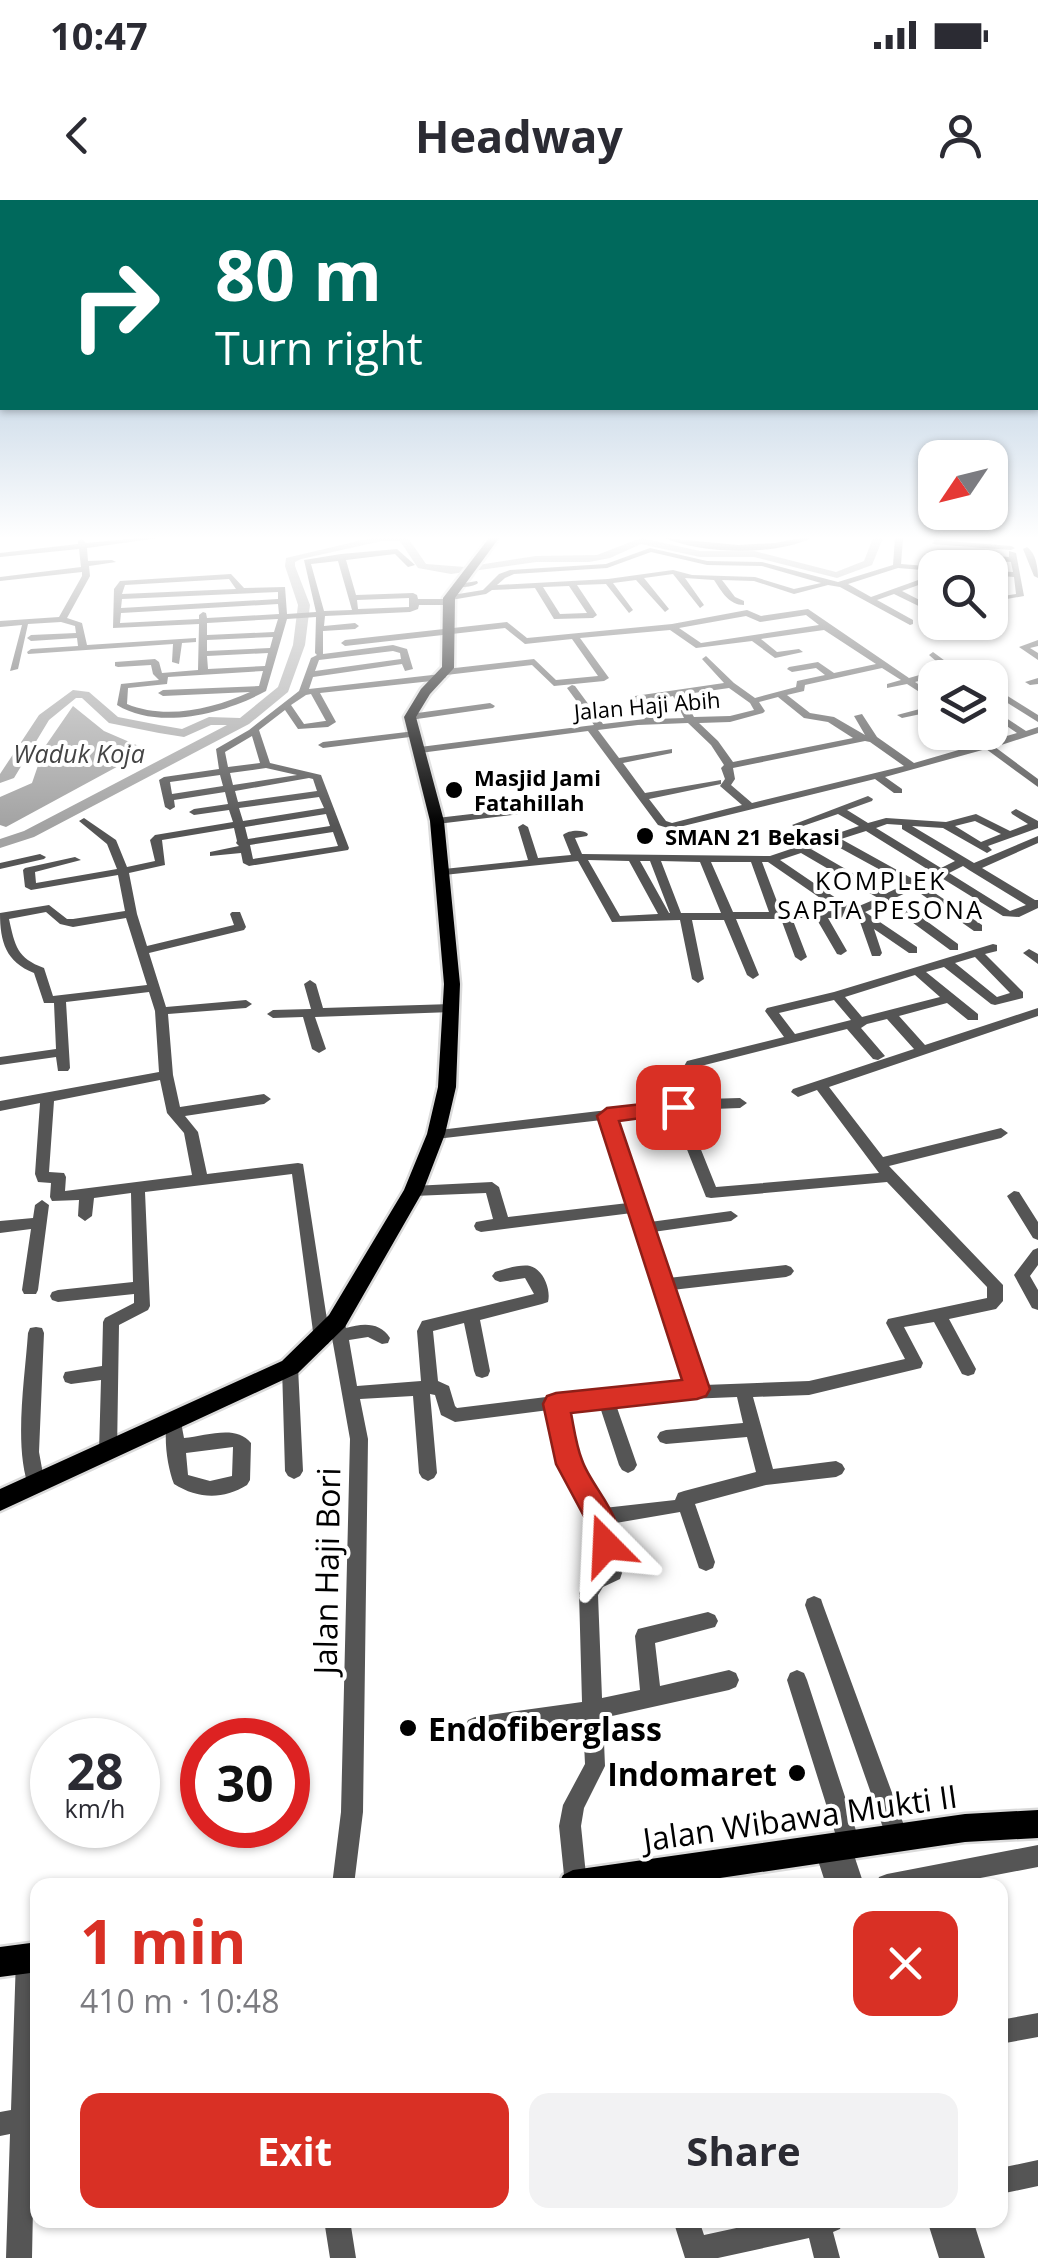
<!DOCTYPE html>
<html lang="en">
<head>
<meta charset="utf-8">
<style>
  body { margin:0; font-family:"Open Sans",sans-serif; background:#f2f2f3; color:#2b2b33; height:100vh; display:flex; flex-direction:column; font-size:38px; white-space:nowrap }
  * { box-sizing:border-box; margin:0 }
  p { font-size:32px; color:#7c7c81 }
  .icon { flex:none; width:55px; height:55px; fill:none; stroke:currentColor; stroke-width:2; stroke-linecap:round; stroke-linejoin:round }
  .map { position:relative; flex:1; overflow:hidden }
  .sheet { position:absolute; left:30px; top:1678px; width:978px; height:350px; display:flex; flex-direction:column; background:#fff; border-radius:20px; box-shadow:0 2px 8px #0004 }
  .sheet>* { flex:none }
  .hud { position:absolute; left:0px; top:0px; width:1040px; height:210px; box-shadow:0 2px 8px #0004; background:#00695c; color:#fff; overflow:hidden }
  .needle { width:65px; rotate:235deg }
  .tools { position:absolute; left:918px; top:240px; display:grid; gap:20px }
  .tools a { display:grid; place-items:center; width:90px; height:90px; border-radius:20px; background:#fff; box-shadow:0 2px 8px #0004; font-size:50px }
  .speed { position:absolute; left:30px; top:1518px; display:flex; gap:20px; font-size:50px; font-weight:700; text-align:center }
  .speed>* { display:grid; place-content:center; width:130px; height:130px; border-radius:50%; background:#fff; box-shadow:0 2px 8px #0004; line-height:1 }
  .speed small { font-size:25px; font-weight:400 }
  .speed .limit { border:15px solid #d22; background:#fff; color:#111 }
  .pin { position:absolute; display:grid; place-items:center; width:85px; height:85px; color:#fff; margin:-42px; border-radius:20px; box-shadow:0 5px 15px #0006 }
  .me { position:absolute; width:110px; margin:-55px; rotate:339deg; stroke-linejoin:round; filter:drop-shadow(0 0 8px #0008) }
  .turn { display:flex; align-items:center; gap:35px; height:210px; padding:0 50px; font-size:45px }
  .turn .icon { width:130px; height:130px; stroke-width:2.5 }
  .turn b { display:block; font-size:70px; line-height:85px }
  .round { display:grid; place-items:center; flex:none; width:105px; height:105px; border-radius:20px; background:#f2f2f3 }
  .headline { display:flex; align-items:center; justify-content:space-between; height:170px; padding:0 50px }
  h1 { font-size:60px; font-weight:700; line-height:75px; color:#d93025 }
  .cta { display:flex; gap:20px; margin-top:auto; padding:20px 50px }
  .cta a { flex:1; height:115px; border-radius:20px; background:#d93025; color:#fff; font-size:40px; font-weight:700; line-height:115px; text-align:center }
  .cta a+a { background:#f2f2f3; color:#2b2b33 }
  .status { display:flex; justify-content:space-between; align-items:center; height:70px; padding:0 50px; background:#fff; direction:ltr }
  .status svg { height:28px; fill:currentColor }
  header { display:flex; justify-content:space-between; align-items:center; height:130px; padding:0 50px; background:#fff; font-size:45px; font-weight:700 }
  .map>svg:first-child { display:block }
</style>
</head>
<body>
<div class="status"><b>10:47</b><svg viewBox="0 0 49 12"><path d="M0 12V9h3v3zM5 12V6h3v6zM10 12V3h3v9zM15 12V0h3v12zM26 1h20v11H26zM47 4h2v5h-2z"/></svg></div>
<header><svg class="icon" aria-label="back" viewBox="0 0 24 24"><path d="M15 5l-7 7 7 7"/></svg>Headway<svg class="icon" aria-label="person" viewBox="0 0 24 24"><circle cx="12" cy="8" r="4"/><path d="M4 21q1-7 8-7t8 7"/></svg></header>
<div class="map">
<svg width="1038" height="2058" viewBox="0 0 1038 2058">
  <rect width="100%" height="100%" fill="#fff"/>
  <path fill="#a3a3a3" d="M73 506 104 531 148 550 6 627 0 625V597L32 583 44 548Z"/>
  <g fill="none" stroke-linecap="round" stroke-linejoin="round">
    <path fill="#a3a3a3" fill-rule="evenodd" d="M371 338H408L426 364 465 367 536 356 597 355 641 338 700 351H754L836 372 864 361 873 338H883L872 365 837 378 754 357H700L641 344 610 358 589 362H536L451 374 418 368 400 341H382L301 359 295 362V366L310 405 305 445 288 492 249 524 34 637 0 648V639L24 631 227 525H211L184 537 159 533 109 523 82 498H76L49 520 14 578 0 583V574L39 515 73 490 89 492 118 517 159 525 182 529 209 517 240 518 278 487 293 445 298 405 285 366 286 358Z"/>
    <g stroke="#dbdbdb" stroke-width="5">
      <path id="major" d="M489 338H499L455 398 454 468 430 494 416 517 444 621 460 784 456 887 445 934 423 991 345 1127 298 1173 0 1311V1289L282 1161 329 1115 404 990 427 934 438 887 444 784 430 621 404 517 421 489 442 467 443 398Z
        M1038 1610V1638L965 1642 673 1685H558L563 1675 573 1670 965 1614Z
        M38 1742V1772L0 1777V1747Z"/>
    </g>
    <path fill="#555" fill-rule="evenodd" d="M138 338H158L87 348 88 361 112 360 116 362 89 366 90 376 67 418 82 423 87 445 196 438V442L182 443 179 464 172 462 173 444 28 454 27 452 31 449 78 446 77 438 31 441 27 438 31 435 76 433 75 426 61 422 28 424 18 469 10 471 22 425 0 427V421L59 417 82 376V372L0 381V377L81 367 79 349 0 357V353L78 344V341L82 339 86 343Z
      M665 338 738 345 775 343 801 338H811C775 356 702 354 665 338Z
      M895 338H903L901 364 938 367 935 368V371L898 368 848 384 871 397 935 374V379L902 391 935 408V414L894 394 877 400 913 420V424L910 425 840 387 828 385 794 394 754 381 722 380 735 397 744 401V405C729 405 722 392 714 380L685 378 704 405 700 408 673 374 644 378 669 409 665 412 636 380 613 383 633 410 629 413 606 384 577 385 597 415 593 418 554 419 535 388 492 390 486 394 451 400 453 402 449 405H419L418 409 410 412 325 416 324 426 355 423 359 426 355 429 323 431V454L393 445 407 449 413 469 405 471 402 464 313 477 309 489 441 474 446 477 441 480 320 493 336 522 328 527 298 529 285 510 259 530 270 563 321 575 349 648 348 650 249 666 243 663 241 653 210 656V652L239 646 236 643 237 641 234 628 162 640 165 665 129 673 137 714 147 746 234 725 230 714 232 712H240L246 727 244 730 149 753 166 807 246 800 252 804 246 808 168 814 173 875 180 907 264 894 271 899 264 904 185 916 198 932 207 974 298 963 303 964 330 1139 328 1144 322 1145 316 1144 314 1139 292 974 145 992 150 1106 148 1110 119 1125 117 1252 114 1257 108 1259 102 1257 99 1252 101 1180 71 1184 65 1182 63 1177 65 1172 102 1166 103 1122 105 1118 134 1103V1094L58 1102 52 1100 50 1096 52 1092 58 1090 133 1082 131 993 94 998 92 1016 85 1021 78 1016 79 1000 52 1001 50 997 51 983 38 982 35 974 40 903 0 911V901L159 872 155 811 149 792 66 802 70 868 68 871H58L56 857 0 865V857L56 849 54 803H44L34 773C6 762 0 742 0 713L49 705 67 719H73L125 711 118 675 31 690 25 687 23 670 25 668 75 657 81 660 35 672 36 683 117 669 107 644 79 621 84 618 116 640 127 667 155 661 150 640 155 635 233 622 229 610 194 615 189 612 194 609 228 604 225 592 174 600 175 607 170 610 165 607 159 580 164 577 219 569 216 549 249 530 299 491 311 458 317 455 315 453 316 417 287 419 266 491C226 513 159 531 117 505L121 484 159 480 153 474 151 465 118 467 115 466V462L155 459 159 462 162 473 198 470 199 424 113 428 114 389 120 381 231 374 244 388 285 387 287 414 316 412 304 360 341 354 397 349 415 365 408 367 395 354 346 360 356 395 413 393 417 395 418 399H446V396L483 390 499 374 510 370 606 364 650 348 707 361 762 362 838 382 893 365ZM651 352 707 365 762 366 821 383 794 389 755 377 692 375 673 370 608 379 497 385 505 378 514 374 607 368ZM338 361 352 410 324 411 311 364ZM229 379 236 389 122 394 125 385ZM569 386 587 413 560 414 543 387ZM278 392V399L121 408 122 399ZM409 398V407L358 409 357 400ZM278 404 279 414 207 418 206 413 203 412 199 415V419L120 423 121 413ZM278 419 274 432 207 435V423ZM273 437 270 448 207 451V440ZM393 451 400 453 401 459 315 471 319 460ZM268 453 265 466 208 469 207 456ZM263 471 259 486 163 490 158 493 163 496 250 492C213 509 165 520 127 504L128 488 167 484 168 477ZM311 494 326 521H325L304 524 291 505 306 495ZM252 536 260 563 228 567 225 552ZM266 568 297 575 233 585 230 573ZM220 575 223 586 172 594 170 582ZM309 578 313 579 317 591 238 602 235 591ZM319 597 324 608 243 621 239 608ZM326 614 330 626 248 639 245 627ZM333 632 338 646 253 659 250 645ZM46 712 60 724 73 727 126 718 147 785 53 796 44 768C17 758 15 746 9 719ZM160 880 167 913 184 933 192 975 65 991 66 977 64 973 49 972 54 901Z
      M935 340 1011 346 1015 348 1011 350 932 344Z
      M1027 347C1036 353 1038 368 1038 378L1034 376 1023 349Z
      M1009 351 1016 353 1024 396 990 402V398L1016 394 1014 377 990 375V371L1013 372 1011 362 934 356 930 354 934 352 1009 357Z
      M477 381 478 383C473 387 458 389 453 385Z
      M808 409 909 478 944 468 929 455 933 452 952 466 967 462 972 465 915 482 935 495V502L907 484 887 488V484L901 480 882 468 805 485 804 491 787 495 810 513 834 517 865 535 854 516 862 514 877 537 914 563 1017 533 992 516 1000 514 1026 531 1038 527V533L995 547 1038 579V587L986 549 885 577 902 589V593H894L875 579 671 629 658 625 588 531 420 553 415 550 420 547 594 525 567 488 572 485 575 486 603 524 645 519 632 502 635 496 724 483 702 459 706 456 734 483 755 498 796 487 797 481 825 475 816 468 792 472 787 469 789 467 818 462 834 473 876 464 824 430 761 439 777 452 799 449 803 452 775 458 752 441 696 448 670 430 580 438 609 478 604 481 554 486 532 465 446 475 441 472 446 469 534 459 556 480 598 476 572 439 525 444 505 428 345 446 341 443 345 440 507 422 527 438 672 424 747 410 761 416ZM806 415 819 425 701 443 679 428 746 416 760 422ZM729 488 750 503 754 510 730 516 694 517 687 505 710 503 715 500 710 497 683 500 680 495ZM673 496 684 518 655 519 642 502ZM778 497 804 518 828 522 853 538 733 562 718 541 699 523 730 522 763 513 765 511 759 502ZM688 523 711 545 724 565 721 568 725 579 720 586 742 605 672 623 666 621 649 599 721 584V580L645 593 623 563 672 553V549L619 558 598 530 638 525ZM865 541 870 542 904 566 752 603 731 585 735 579 733 568Z
      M1038 440V446L1030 448 1038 453V460L1019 447Z
      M1038 478V484L1030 485 1025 482Z
      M990 485 1038 515V522L990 492Z
      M490 503 495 506 493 508 410 520 405 517 410 514Z
      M935 505V511L902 518 897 515Z
      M415 531 420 534 418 536 323 548 318 545 323 542Z
      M868 596 873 599 872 601 847 610 868 623 886 618 946 622 976 614 1010 631 1028 624 1012 614 1011 612 1016 609 1038 621V628L988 646 992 650 987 653 943 628 912 626 974 663 1038 636V643L982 668 1035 700H1038V708L1019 717 1003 716 940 677 923 685 982 725V731H974L914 689 895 698 958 744V750H950L886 703 865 712 917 747V753H909L874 729 882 753 880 756H872L859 719 856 717 828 718 847 751 841 755 837 754 816 718H792L807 757 801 761 795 757 781 719H736L759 775 753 779 747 775 724 720H692L704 779 698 783 692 779 680 720 612 722 578 661 444 675 438 672 444 669 528 660 518 627 523 624 528 627 538 658 571 655 563 635C568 630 583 629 588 634L587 636 575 638 582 654 770 656 859 626 838 614 797 628 792 625ZM975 621 1001 634 981 642 955 626ZM887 624 902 625V629L955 661 941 668 876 628ZM866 631 932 672 915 680 841 639ZM831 643 906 684 887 693 811 649ZM801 653 878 698 852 709 780 660ZM588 660 629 661 658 714 620 716ZM640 661H650L670 713H669ZM661 661 700 662 721 713H681ZM711 662H751L769 712H733ZM762 662H768L839 711 781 712ZM963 666 969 670 1026 705 1010 711 949 673Z
      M565 603 570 606 569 608 437 624 432 621 437 618Z
      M40 654 46 657 44 659 0 669V663Z
      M993 744 997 745V751L985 754 1023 792V798L995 805 991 804 944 767 926 772 978 814V820H968L947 803 899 816 925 845 1038 808V816L829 887 883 957 1001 928 1008 933 1001 938 889 966 1003 1085V1101L996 1109 949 1119 976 1169 974 1174 968 1176 962 1174 934 1122 904 1127 923 1163 921 1168 809 1195 753 1197 773 1269 836 1261 842 1264 845 1269 842 1274 836 1277 766 1285 695 1304 715 1362 713 1368 706 1371 699 1368 680 1312 610 1324 622 1373 620 1379 603 1387 598 1395 602 1498 640 1490 635 1436 638 1429 708 1412 715 1415 718 1421 715 1427 655 1443 660 1486 729 1470 736 1473 739 1480 736 1487 729 1490 603 1518 605 1566 584 1608 581 1626 587 1685H565L559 1626 563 1605 585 1564 583 1522 475 1537 468 1534 465 1527 468 1520 475 1517 582 1502 579 1393 589 1375 603 1369 590 1319 560 1264 549 1210 455 1222 441 1215 435 1195 430 1194 437 1273 434 1278 428 1281 422 1278 419 1273 413 1196 360 1199 368 1239 363 1612 354 1685H332L341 1612 350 1239 329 1121 331 1117H343L346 1128C363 1123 380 1122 390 1138L388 1143 382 1144 368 1137 349 1140 357 1186 421 1181 417 1131 422 1121 534 1094 525 1078 500 1082 495 1080 492 1076 495 1072C504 1069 521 1064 530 1066 544 1070 551 1090 548 1102L542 1104 480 1120 490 1171 488 1176 482 1178 476 1176 474 1171 464 1123 433 1131 438 1181 449 1186 455 1206 457 1208 626 1187 687 1185 632 1013 481 1032 476 1030 474 1026 476 1022 493 1019 486 993 413 996 406 991 413 986 492 982 499 987 508 1017 628 1003 602 920 436 939 431 937 429 934 431 931 692 900 680 873 687 861 784 837 765 811 767 808 834 792ZM975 757 1010 793 997 797 955 763ZM915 775 940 797 862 817 845 797ZM834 800 851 820 795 834 779 813ZM887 819 914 849 793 889 791 892 798 897 817 890 879 973 716 987 685 910 740 908 747 903 740 898 705 899 694 873 697 867 847 829 873 859 878 860 885 856 861 828 867 824ZM672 912 706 997 711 998 887 982 987 1087V1098L888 1119 886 1123 905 1159 809 1181 704 1185 672 1090 786 1077 791 1075 794 1071 791 1067 786 1065 668 1078 653 1032 731 1021 738 1016 731 1011 650 1022 615 918ZM737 1197 743 1223 666 1230 660 1232 657 1237 660 1242 666 1244 747 1237 756 1272 684 1291 678 1293 675 1300 604 1308 577 1263 566 1208 599 1204 619 1265 622 1270 628 1273 634 1270 637 1265 615 1202Z
      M1029 749 1038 754V764L1023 753Z
      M310 780 316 784 323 808 452 804 458 808 452 812 315 817 326 849 319 853 312 849 303 817 273 818 267 814 273 810 311 809 304 784Z
      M1014 991 1019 992 1038 1022V1040L1033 1038 1007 996Z
      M42 1000 49 1005 38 1090 36 1094H24L22 1090 31 1029 0 1033V1021L33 1018 35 1005Z
      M1038 1048V1065L1030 1076 1038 1090V1110L1032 1108 1014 1075 1033 1050Z
      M36 1127 42 1128 44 1133 39 1252 45 1285 42 1290 36 1293 30 1290C13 1249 25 1178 28 1133L30 1128Z
      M290 1160 296 1162 298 1167 303 1271 300 1276 294 1279 288 1276 285 1271 282 1167 284 1162Z
      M174 1215 180 1217 184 1238C206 1236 236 1224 251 1243L250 1280 247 1285C223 1300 198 1299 174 1284 167 1266 163 1236 168 1217ZM233 1247 232 1276 210 1281 188 1275 186 1253Z
      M814 1396 821 1399 823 1405 909 1639 906 1647 898 1650 890 1647 887 1639 805 1405 807 1399Z
      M797 1470 804 1473 807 1480 861 1646 858 1654 854 1655 864 1685H826L815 1651 818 1643 826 1640 832 1643 837 1639 787 1480 790 1473Z
      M1038 1645V1667L944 1685H876L879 1677 887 1674Z
      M27 1747 35 1750 38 1756 32 2058H6L10 1934 0 1936V1912L11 1910 16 1758 19 1750Z
      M1038 1813V1837L1000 1844V1820Z
      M1038 1960V1986L1000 1994V1968Z
      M324 2020H350L356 2058H330Z
      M673 2020H699L704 2035 773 2020H844L840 2029 833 2032 840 2058H814L809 2038 718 2058H685Z
      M927 2020H973L985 2058H939Z"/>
    <use href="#major" fill="#000" fill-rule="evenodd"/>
  </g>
  <linearGradient id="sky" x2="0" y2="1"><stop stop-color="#8cadcc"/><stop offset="0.54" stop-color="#fff"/><stop offset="1" stop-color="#fff" stop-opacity="0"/></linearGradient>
  <rect width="1038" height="626" fill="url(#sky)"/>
  <path fill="#d93025" stroke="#8d1f18" stroke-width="2.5" d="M678 900 685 902 688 907 685 912 619 921 710 1189 706 1196 697 1199 571 1213C574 1228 576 1245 582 1260 591 1288 631 1322 616 1354L606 1358 596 1354 586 1320 556 1264 543 1204 547 1196 556 1193 682 1180 597 916 607 908Z"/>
  <g fill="#000" stroke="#fff" stroke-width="4">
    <circle cx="454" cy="590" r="10"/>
    <circle cx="645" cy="636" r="10"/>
    <circle cx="408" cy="1528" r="10"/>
    <circle cx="797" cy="1573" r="10"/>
  </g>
  <g text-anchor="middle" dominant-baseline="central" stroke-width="8" stroke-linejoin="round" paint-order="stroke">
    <g font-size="22" fill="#000" stroke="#fff">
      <text transform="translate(647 505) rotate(-5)">Jalan Haji Abih</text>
    </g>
    <g font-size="22" font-weight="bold" fill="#000" stroke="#fff" text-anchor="start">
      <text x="474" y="577">Masjid Jami<tspan x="474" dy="25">Fatahillah</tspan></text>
      <text x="665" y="636">SMAN 21 Bekasi</text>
    </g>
    <g font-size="25" font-style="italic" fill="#444" stroke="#fff">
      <text x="79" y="553">Waduk Koja</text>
    </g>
    <g font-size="25" letter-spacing="2.5" fill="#000" stroke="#fff">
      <text x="881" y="680">KOMPLEK<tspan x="881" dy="29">SAPTA PESONA</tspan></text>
    </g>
    <g font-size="32" fill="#000" stroke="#fff">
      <text transform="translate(326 1371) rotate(-89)">Jalan Haji Bori</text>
      <text transform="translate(800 1617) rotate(-8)">Jalan Wibawa Mukti II</text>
    </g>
    <g font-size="32" font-weight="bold" fill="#000" stroke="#fff" text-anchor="start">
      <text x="428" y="1528">Endofiberglass</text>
      <text x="777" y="1573" text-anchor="end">Indomaret</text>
    </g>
  </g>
</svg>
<div class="tools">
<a><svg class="needle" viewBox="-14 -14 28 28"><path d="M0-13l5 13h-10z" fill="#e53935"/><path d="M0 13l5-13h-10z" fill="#7c7c81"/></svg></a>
<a><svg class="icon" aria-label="search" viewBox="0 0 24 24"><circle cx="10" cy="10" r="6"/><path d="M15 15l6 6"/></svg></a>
<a><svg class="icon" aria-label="layers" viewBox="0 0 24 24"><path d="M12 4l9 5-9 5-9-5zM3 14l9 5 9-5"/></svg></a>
</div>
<div class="speed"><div>28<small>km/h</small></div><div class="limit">30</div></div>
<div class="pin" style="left:678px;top:907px;background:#d93025"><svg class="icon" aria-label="arrive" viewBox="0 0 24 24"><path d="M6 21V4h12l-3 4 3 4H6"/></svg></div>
<svg class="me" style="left:606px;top:1345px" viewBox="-20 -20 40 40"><path d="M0-17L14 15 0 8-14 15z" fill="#d93025" stroke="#fff" stroke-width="4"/></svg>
<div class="hud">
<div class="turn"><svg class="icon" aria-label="right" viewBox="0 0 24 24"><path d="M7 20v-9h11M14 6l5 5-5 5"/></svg><div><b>80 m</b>Turn right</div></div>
</div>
<section class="sheet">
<div class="headline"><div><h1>1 min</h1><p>410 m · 10:48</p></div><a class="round" style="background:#d93025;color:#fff"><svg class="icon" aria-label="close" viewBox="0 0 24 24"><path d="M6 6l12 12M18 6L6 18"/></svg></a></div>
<div class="cta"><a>Exit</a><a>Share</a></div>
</section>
</div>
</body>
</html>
